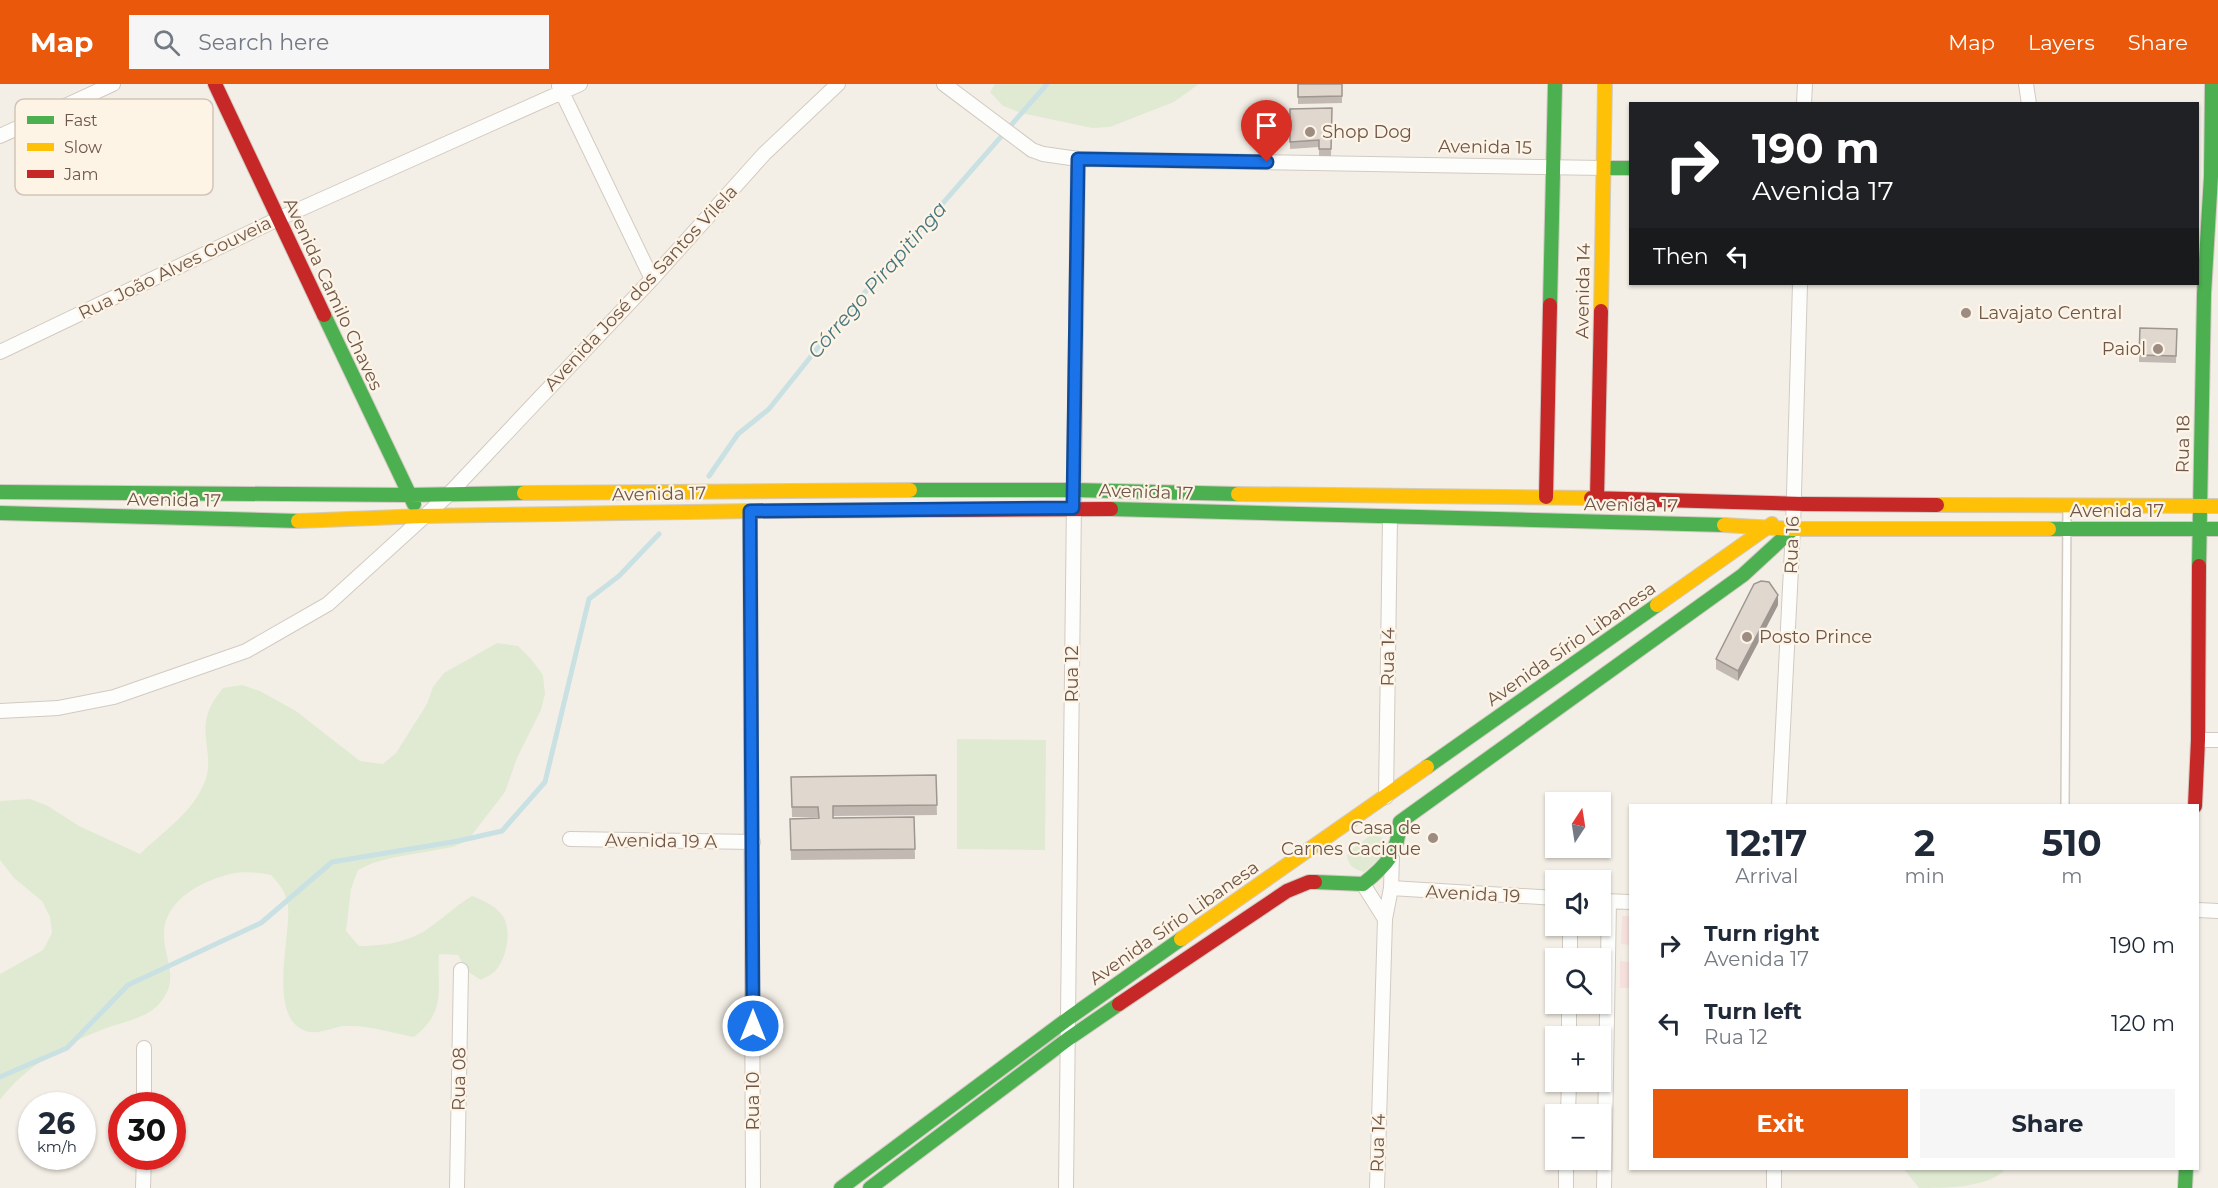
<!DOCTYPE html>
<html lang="en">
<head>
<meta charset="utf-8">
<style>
  body { margin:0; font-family:Montserrat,sans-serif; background:#f6f6f7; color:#1f2937; height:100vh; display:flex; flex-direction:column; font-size:22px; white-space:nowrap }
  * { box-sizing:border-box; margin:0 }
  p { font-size:20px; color:#747a83 }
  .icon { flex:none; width:33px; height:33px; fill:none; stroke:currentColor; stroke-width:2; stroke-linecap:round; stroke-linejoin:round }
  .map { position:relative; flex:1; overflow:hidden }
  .panel { position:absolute; left:1629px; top:720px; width:570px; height:366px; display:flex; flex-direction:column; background:#fff; border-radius:0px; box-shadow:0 2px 4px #0004 }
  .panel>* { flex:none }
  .hud { position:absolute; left:1629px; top:18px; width:570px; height:183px; border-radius:0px; box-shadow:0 2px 4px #0004; background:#202124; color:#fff; overflow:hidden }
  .needle { width:39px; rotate:12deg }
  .tools { position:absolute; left:1545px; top:708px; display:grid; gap:12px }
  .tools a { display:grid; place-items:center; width:66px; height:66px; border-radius:0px; background:#fff; box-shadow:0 2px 4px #0004; font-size:30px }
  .speed { position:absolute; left:18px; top:1008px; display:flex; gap:12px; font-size:30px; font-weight:700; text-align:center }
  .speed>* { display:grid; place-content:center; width:78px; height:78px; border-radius:50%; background:#fff; box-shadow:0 2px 4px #0004; line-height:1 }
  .speed small { font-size:15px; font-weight:400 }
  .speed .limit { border:9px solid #d22; background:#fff; color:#111 }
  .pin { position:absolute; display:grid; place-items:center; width:51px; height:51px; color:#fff; margin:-62px -26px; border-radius:50% 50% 50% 0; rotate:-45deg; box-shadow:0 0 6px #0007 }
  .pin .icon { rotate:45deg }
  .me { position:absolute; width:66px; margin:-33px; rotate:0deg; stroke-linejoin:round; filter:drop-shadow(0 0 4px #0008) }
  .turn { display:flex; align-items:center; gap:21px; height:126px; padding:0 24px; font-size:27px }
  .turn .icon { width:78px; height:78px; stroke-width:2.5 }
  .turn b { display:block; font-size:42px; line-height:51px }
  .then { display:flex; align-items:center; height:57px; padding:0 24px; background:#0003; gap:12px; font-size:22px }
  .eta { display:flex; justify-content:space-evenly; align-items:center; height:102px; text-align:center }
  .eta b { font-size:36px; font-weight:700; line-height:42px }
  .button { display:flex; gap:12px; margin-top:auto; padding:12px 24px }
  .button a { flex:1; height:69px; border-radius:0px; background:#ea580c; color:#fff; font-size:24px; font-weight:700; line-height:69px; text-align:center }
  .button a+a { background:#f6f6f7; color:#1f2937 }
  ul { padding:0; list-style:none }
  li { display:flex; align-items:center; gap:18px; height:78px; padding:0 24px }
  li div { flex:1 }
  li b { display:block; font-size:22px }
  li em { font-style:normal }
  header { display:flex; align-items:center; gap:36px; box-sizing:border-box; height:84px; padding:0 30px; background:#ea580c; color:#fff }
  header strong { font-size:28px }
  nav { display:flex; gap:33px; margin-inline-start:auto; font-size:21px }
  .search { width:420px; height:54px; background:#f6f6f7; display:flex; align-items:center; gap:15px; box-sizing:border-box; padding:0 21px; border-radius:0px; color:#747a83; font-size:22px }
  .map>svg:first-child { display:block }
</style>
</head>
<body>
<header>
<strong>Map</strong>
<div class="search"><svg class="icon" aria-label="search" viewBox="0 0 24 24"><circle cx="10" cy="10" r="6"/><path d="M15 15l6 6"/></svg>Search here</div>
<nav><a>Map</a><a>Layers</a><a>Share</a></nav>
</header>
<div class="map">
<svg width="2218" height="1104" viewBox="0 0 2218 1104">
  <rect width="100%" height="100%" fill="#f4efe6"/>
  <path fill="#f6e0de" d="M1622 832H1630V861L1621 860Z
    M1620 877 1630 878V904H1620Z"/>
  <path fill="#e0ead2" d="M995 0H1199L1174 18 1110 43 1092 44 1021 29 1003 22 990 8Z
    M497 559 518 562 531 575 543 591 545 610 541 626 517 674 505 708 468 756 453 763 391 774 373 779 358 786 351 805 346 847 359 862C381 862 404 859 423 848 440 837 455 822 472 812 483 816 496 822 503 832 512 847 507 873 496 886 493 890 486 893 481 896L467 887 458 871 439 870C437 906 447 927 414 953 392 949 369 941 346 942 335 942 322 950 310 948 265 940 291 853 288 823 287 809 280 801 271 791 260 789 247 787 235 789 205 795 164 815 164 850 164 876 181 896 159 920 146 934 127 937 109 943 69 958 26 981 0 1016V890L43 866 52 849 50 833 42 817 14 794 0 776V717L30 715 48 722 79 742 140 770C163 747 193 729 205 697 213 677 203 657 206 637 208 624 215 614 223 604L242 601 260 607 296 627 360 677 383 680 396 669 427 620 433 603 444 589Z
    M957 655 1046 656 1045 766 957 765Z
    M1371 751C1381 750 1387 756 1389 765L1364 788C1355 786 1347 781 1347 771L1351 766Z
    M1904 1085H2005C1991 1104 1943 1104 1919 1104Z"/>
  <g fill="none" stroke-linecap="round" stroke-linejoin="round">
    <path stroke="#c9e1e2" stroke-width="5" d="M709 392 738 350 769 325 832 246 1047 0
      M0 993 67 964 128 901 261 839 332 778 458 757 502 747 545 698 589 515 619 492 659 450"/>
    <g stroke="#d2cac2" stroke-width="10">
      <path id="lane" d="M2065 722 2067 424"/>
    </g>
    <g stroke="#d2cac2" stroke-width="16">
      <path id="street" d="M944 0 1032 66 1043 70 1078 75 1604 84
        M2026 0 2029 20
        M559 2 652 195
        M1804 20 1805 0
        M0 52 113 0
        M0 268 278 135 580 0
        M750 427 753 1104
        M0 627 58 624 114 613 246 567 328 520 448 411 652 195 764 70 838 0
        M2198 656H2218
        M1386 713 1390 433
        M1779 722 1793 445 1800 200
        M570 755 753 758
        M1363 800 1385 835
        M1391 804 1556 814
        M1603 817 1630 818
        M2198 826 2218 827
        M1570 874V842
        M1569 952V920
        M144 1022V964
        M1568 1030 1569 998
        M1774 1084V1104
        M143 1104 144 1072
        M457 1104 461 886
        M1066 1104 1078 75
        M1377 1104 1385 835 1391 804 1392 773
        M1566 1104V1076
        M1604 1104 1609 818"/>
    </g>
    <g stroke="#d3cbc3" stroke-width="16">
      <path id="fast" d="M1604 84H1630
        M1550 221 1555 0
        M324 231 414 420
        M910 406H1074L1238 410
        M0 408 408 411 524 409
        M1111 425 1724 441
        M0 429 298 437
        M2049 445H2218
        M2199 482 2204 210 2211 92 2212 0
        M1427 683 1657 521
        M1315 798 1363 800C1387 781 1398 769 1400 738L1743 491 1793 445
        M841 1104 1069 934 1181 855
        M870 1104 1068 955 1119 920
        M2185 1104 2186 1084"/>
    </g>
    <g stroke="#d3cbc3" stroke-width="16">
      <path id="slow" d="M1601 227 1605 0
        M524 409 910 406
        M1238 410 1591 414
        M1937 421 2218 422
        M298 437 423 432 754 427
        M1724 441 1793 445H2049
        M1657 521 1772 440
        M1181 855 1427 683"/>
    </g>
    <g stroke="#d3cbc3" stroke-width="16">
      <path id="jam" d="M215 0 324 231
        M1546 413 1550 221
        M1591 414 1804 420 1937 421
        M1597 414 1601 227
        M754 427 1111 425
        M2195 722 2198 656 2199 482
        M1119 920 1287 807 1309 798H1315"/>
    </g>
    <use href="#lane" stroke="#fdfdfb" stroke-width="7"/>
    <use href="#street" stroke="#fdfdfb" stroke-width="14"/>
    <use href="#fast" stroke="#4caf50" stroke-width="14"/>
    <use href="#slow" stroke="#ffc107" stroke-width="14"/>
    <use href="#jam" stroke="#c62828" stroke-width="14"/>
  </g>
  <path fill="#c1b9b2" d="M1298 0H1342V19L1298 20Z
    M1332 24 1331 72H1319V63L1290 65V25Z
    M2140 244 2177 245 2176 279 2139 278Z
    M1778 521 1738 597 1716 585V575Z
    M936 691 937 731 833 732V734L914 733 915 775 791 776 790 735 818 734V733H792L791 693Z"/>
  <path fill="#9d9691" d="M1778 511V521L1738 597V587Z"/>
  <path fill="#e0d7cf" stroke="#9d9691" stroke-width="1.5" d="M1298 0H1342V12L1298 13Z
    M1332 24 1331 65H1319V56L1290 58V25Z
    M2140 244 2177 245 2176 272 2139 271Z
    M1761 497 1769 498 1778 511 1738 587 1716 575 1754 500Z
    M936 691 937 721 833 722V734L914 733 915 765 791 766 790 735 819 734 818 723H792L791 693Z"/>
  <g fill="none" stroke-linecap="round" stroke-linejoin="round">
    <g stroke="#114b97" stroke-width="15">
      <path id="route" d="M753 942 750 427 1073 424 1078 75 1267 78"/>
    </g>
    <use href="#route" stroke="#1a73e8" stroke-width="10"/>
  </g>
  <g fill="#9d8c81" stroke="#fdf4e6" stroke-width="2">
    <circle cx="1310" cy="48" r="6"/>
    <circle cx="1966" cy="229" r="6"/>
    <circle cx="2158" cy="265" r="6"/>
    <circle cx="1747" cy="553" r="6"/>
    <circle cx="1433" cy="754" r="6"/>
  </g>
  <g text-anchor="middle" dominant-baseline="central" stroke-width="4.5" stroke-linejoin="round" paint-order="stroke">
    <g font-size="18" fill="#6e574a" stroke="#fdf4e6" text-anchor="start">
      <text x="1322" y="48">Shop Dog</text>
      <text x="1978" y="229">Lavajato Central</text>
      <text x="2146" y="265" text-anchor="end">Paiol</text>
      <text x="1759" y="553">Posto Prince</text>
      <text x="1421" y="744" text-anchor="end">Casa de<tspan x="1421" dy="21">Carnes Cacique</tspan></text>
    </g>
    <g font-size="18" fill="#6e574a" stroke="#fdf4e6">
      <text transform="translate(1485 63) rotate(1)">Avenida 15</text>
      <text transform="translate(175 184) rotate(-26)">Rua João Alves Gouveia</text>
      <text transform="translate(641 204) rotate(-47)">Avenida José dos Santos Vilela</text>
      <text transform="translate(1583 207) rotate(-89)">Avenida 14</text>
      <text transform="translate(333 210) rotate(65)">Avenida Camilo Chaves</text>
      <text transform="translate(2183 360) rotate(-89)">Rua 18</text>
      <text transform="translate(1146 408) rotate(2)">Avenida 17</text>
      <text transform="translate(659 410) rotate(-1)">Avenida 17</text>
      <text transform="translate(174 416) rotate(1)">Avenida 17</text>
      <text transform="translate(1631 421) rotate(1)">Avenida 17</text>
      <text x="2117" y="427">Avenida 17</text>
      <text transform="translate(1792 461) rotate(-88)">Rua 16</text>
      <text transform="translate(1571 560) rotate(-35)">Avenida Sírio Libanesa</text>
      <text transform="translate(1388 573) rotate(-89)">Rua 14</text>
      <text transform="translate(1072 590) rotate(-90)">Rua 12</text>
      <text transform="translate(661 757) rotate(1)">Avenida 19 A</text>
      <text transform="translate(1473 810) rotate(3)">Avenida 19</text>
      <text transform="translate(1174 839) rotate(-35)">Avenida Sírio Libanesa</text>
      <text transform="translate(459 995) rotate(-89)">Rua 08</text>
      <text transform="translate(753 1017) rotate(-90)">Rua 10</text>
      <text transform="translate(1378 1059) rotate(-88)">Rua 14</text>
    </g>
    <g font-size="20" font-style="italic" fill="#467680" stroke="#fdf4e6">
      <text transform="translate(877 196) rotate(-49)">Córrego Pirapitinga</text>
    </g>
  </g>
  <rect x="15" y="15" width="198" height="96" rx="9" fill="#fdf4e6" stroke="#d2c5b7" stroke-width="1.5"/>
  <rect x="27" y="32" width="27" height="8" fill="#4caf50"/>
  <rect x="27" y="59" width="27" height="8" fill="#ffc107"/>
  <rect x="27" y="86" width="27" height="8" fill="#c62828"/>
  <g font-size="16" fill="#6e574a">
    <text x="64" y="42">Fast</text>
    <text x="64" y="69">Slow</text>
    <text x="64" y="96">Jam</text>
  </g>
</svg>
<div class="tools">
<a><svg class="needle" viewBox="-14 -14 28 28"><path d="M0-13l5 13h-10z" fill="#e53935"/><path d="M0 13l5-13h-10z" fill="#747a83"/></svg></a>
<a><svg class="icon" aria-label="sound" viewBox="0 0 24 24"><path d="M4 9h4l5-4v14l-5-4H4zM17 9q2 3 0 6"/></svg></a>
<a><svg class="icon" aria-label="search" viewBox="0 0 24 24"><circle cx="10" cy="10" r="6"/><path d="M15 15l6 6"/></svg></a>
<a>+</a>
<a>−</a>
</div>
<div class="speed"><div>26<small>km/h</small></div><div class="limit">30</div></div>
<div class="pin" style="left:1267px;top:78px;background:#d93025"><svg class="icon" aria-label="arrive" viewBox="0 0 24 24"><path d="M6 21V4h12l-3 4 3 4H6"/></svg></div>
<svg class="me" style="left:753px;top:942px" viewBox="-20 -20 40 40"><circle r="17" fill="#1a73e8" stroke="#fff" stroke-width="3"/><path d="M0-11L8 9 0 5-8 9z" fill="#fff"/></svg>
<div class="hud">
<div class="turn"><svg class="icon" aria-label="right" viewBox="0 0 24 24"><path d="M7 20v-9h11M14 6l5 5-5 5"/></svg><div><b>190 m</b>Avenida 17</div></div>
<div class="then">Then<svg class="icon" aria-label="left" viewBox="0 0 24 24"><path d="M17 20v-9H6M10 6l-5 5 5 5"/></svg></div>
</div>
<section class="panel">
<div class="eta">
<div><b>12:17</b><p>Arrival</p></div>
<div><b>2</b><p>min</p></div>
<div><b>510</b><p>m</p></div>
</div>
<ul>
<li><svg class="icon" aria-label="right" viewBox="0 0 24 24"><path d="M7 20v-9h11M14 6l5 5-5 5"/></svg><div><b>Turn right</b><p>Avenida 17</p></div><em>190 m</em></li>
<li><svg class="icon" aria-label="left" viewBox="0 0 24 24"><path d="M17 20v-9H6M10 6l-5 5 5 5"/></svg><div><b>Turn left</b><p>Rua 12</p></div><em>120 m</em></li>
</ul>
<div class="button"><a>Exit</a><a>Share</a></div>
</section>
</div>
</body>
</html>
